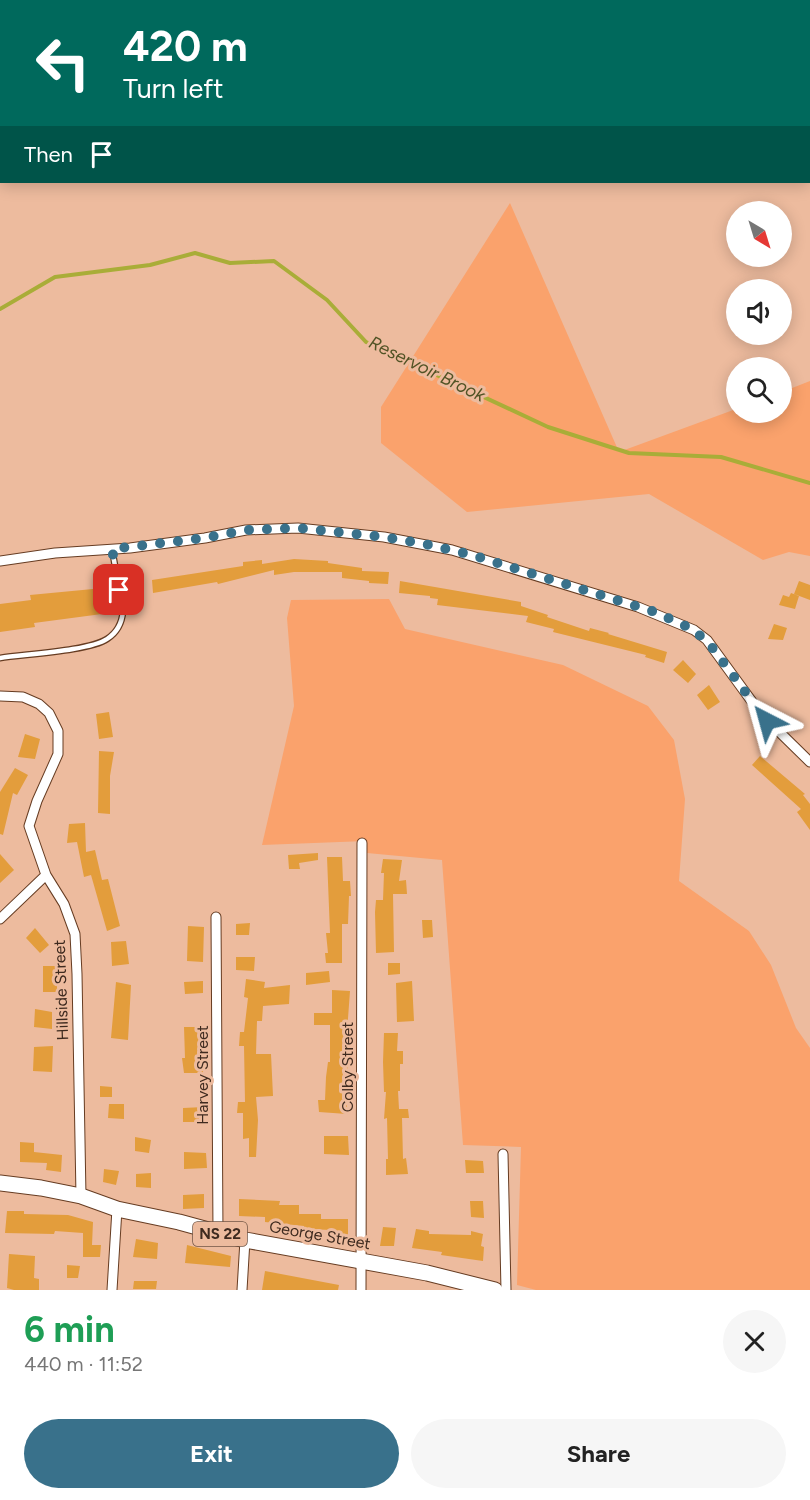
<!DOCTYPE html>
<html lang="en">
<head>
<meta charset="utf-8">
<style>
  body { margin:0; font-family:Figtree,sans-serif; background:#f6f6f6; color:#222; height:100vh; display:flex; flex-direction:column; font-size:22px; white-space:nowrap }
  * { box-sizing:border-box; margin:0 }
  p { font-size:20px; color:#767676 }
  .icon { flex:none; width:33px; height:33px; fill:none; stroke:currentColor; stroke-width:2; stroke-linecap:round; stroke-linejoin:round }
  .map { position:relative; height:1290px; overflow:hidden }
  .side { display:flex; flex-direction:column; background:#fff; flex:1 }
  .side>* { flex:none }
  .hud { position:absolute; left:0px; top:0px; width:810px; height:183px; box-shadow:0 3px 15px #0003; background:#00695c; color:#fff; overflow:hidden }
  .needle { width:39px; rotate:142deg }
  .buttons { position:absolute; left:726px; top:201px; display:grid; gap:12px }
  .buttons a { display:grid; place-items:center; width:66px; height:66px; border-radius:50%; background:#fff; box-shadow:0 3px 15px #0003; font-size:30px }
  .pin { position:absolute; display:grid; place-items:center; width:51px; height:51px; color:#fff; margin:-26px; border-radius:12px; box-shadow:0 3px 9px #0006 }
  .me { position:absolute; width:66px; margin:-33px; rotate:321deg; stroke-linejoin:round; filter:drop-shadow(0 0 4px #0008) }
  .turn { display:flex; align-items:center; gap:21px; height:126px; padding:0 24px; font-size:27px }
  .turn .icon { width:78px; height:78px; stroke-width:2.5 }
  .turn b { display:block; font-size:42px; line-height:51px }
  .then { display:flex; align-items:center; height:57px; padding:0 24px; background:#0003; gap:12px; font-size:22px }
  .round { display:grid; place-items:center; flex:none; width:63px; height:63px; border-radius:32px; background:#f6f6f6 }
  .headline { display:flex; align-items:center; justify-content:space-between; height:102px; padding:0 24px }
  h1 { font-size:36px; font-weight:700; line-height:45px; color:#1e9e55 }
  .button { display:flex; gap:12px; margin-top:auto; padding:12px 24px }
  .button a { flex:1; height:69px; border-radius:36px; background:#39718b; color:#fff; font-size:24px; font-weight:700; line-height:69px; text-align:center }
  .button a+a { background:#f6f6f6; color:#222 }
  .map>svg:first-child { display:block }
</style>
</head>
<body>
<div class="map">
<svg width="810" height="1290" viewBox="0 0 810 1290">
  <rect width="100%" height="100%" fill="#edbb9e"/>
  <path fill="#faa26c" d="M510 203 619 452 736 409V412H782V392L810 381V556L789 552 763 560 649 494 467 512 381 443V407Z
    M389 599 405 629 563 665 648 706 674 740 685 799 679 881 749 931 771 965 796 1028 810 1048V1290H536L517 1285 521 1147 463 1145 442 860 367 853 366 841 262 845 294 706 287 618 291 600Z"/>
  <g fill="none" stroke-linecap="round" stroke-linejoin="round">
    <path stroke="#a9ad38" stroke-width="4" d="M0 309 55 277 150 265 195 253 230 263 274 261 327 300 366 342 548 427 629 453 721 457 810 483"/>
  </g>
  <path fill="#e39d3c" d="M294 559 328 561V563L362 568V571L389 572 388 584 369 583V581L342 578V572H294L274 575V570L218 584 217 582 153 593 152 580 243 566V562L262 560V564Z
    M400 581 521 602V606L548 615 547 617 589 631 590 628 609 633 608 634 667 652 664 663 645 657 646 655 553 632 554 629 526 622 528 616 437 605 438 599 430 598V596L399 593Z
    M799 581 810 585V600L794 594Z
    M114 587 117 612 34 623 35 627 0 632V604L31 600 30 595Z
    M791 593 799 596 795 609 779 605 783 595 789 597Z
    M774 624 787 628 783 640 768 639Z
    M683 660 696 674 688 683 673 670Z
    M709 685 720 702 708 710 697 695Z
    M109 712 113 737 99 739 96 714Z
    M25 734 40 739 35 759 18 757Z
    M99 751 114 752 110 776V814L98 813Z
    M760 756 805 794 803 795 810 804V830L797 812 801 809 752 765Z
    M15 768 28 775 17 795 13 793 3 835 0 834V792Z
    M85 823 86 852 95 850 102 880 108 879 120 926 107 931 91 875 84 877 77 842 67 843 69 824Z
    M318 853V860L299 863 300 869H289L288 855Z
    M0 854 14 870 0 883Z
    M327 857H342L343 881H350L351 896H349L348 924H342V963H326L325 953H328L326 933H330Z
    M383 859 402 860 399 881 406 880 407 894H393L394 952 376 953 375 912 376 900H383L384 873H381Z
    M422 920H432L433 937 423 938Z
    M250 923 249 935H236V924Z
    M188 926 204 927 203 962 187 961Z
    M35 928 49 945 40 953 26 938Z
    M126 941 129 964 112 966 111 942Z
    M236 957H255L254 971 236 970Z
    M388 963H400V974L388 975Z
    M43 966H57V992H43Z
    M329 971 330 982 306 985V973Z
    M246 979 265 982 264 988 290 985 289 1004 263 1006 262 1021H257L256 1054H271L273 1096 256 1097 258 1120 256 1157H249V1138L243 1139V1113H237L238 1102H245L244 1046H239L240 1032H244L248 998 244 997Z
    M203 981V993L185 994 184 982Z
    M412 981 414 1021 397 1022 396 983Z
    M116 982 131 985 128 1040 111 1038Z
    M332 990 350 991 347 1032 350 1031V1044H346L348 1070H343L342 1099H347V1114L319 1112 318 1100H325L326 1077 328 1062H330V1025H314V1013H332Z
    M35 1009 52 1012V1029L34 1027Z
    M184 1027H204L203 1073H184L182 1058H185Z
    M384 1033H398L397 1051H403V1064H400V1091H398L399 1109H408L409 1118H402L403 1159 406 1158 408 1174 386 1175V1159H388L387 1118 384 1119 386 1092H384L383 1062Z
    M53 1046 52 1072 33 1071 34 1047Z
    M100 1086 112 1087V1097H100Z
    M109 1104H124V1119L108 1118Z
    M204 1107 205 1122H183V1108Z
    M324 1136H348L349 1155 324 1154Z
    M135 1137 151 1140 149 1153 135 1151Z
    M20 1142 34 1143V1152L62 1155 61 1172 46 1170 47 1163 20 1162Z
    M184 1152 206 1153 207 1168 184 1169Z
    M465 1160 483 1161 484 1173H466Z
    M104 1169 119 1171 116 1185 103 1182Z
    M151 1173V1188L136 1187V1174Z
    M204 1194V1208L183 1209V1195Z
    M239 1199 280 1201 279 1205H299V1214H321V1219H348V1241H333V1230L304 1229V1226L265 1222V1217L239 1216Z
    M470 1201H483L484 1218 471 1217Z
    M7 1211H24V1214L68 1215 93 1222 92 1245H101L100 1257H83V1233L55 1231 54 1234 5 1233Z
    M383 1227 396 1228 394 1246H380Z
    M416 1229 429 1231V1234L471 1235V1231L483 1234 481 1246 484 1247 483 1261 441 1255 442 1252 412 1248Z
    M136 1239 158 1243 157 1259 133 1257Z
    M187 1245 231 1256 230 1267 185 1263Z
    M9 1254 35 1256 34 1278 39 1279V1290H14L7 1288Z
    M67 1265 80 1266 78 1278H67Z
    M265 1271 339 1285 338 1290H262Z
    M134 1281H157L156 1289H133Z"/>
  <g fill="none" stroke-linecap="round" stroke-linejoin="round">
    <g stroke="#663c22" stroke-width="7">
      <path id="service" d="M356 0V2
        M393 0V2
        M599 0V2
        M716 0V2
        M0 658C25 654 89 651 107 639 118 632 122 623 123 611L112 549"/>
    </g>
    <g stroke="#663c22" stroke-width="11">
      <path id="minor" d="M759 0V2
        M0 561 55 553 130 548 205 538 246 530 298 528 384 537 452 550 638 607 694 630 707 640 761 714 810 762
        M0 696 23 697 39 704 49 713 58 731V754L37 801 29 826 46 875 64 904 75 934 77 974 81 1196
        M216 917 218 1233
        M0 919 46 875
        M503 1154 506 1290
        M112 1290 117 1209
        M242 1290 245 1240
        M361 1290 362 843"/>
    </g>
    <g stroke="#663c22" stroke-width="17">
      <path id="primary" d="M0 1183 41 1188 81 1196 117 1209 179 1222 245 1240 427 1273 495 1290"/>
    </g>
    <use href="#service" stroke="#fff" stroke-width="4.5"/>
    <use href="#minor" stroke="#fff" stroke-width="9"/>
    <use href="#primary" stroke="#fff" stroke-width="15"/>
  </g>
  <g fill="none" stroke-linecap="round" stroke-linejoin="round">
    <path stroke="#39718b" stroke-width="10" stroke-dasharray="0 18" d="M119 590 112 549 205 538 246 530 298 528 384 537 425 544 472 555 655 612 694 630 711 646 767 721"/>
  </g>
  <g text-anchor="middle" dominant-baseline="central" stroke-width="6" stroke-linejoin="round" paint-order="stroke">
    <rect fill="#edbb9e" stroke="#725645" stroke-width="1.5" x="193" y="1222" width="54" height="24" rx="4.5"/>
    <g font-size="15" font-weight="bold" fill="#3e2a1f">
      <text x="220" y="1234">NS 22</text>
    </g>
    <g font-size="16" fill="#3e2a1f" stroke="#edbb9e">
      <text transform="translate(61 990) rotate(-92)">Hillside Street</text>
      <text transform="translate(347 1067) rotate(-90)">Colby Street</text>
      <text transform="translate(202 1075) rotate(-90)">Harvey Street</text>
      <text transform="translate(320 1235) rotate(10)">George Street</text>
    </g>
    <g font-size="18" font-style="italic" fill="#515325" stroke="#edbb9e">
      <text transform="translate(427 369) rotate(26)">Reservoir Brook</text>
    </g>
  </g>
</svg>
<div class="buttons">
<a><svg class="needle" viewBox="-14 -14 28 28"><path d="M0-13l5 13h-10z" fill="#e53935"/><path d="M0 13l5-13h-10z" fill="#767676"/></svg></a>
<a><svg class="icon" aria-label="sound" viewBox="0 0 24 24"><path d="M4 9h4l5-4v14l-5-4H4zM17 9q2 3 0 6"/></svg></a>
<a><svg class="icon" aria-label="search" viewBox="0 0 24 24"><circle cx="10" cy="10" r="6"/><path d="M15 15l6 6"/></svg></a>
</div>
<div class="pin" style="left:119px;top:590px;background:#d93025"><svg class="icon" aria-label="arrive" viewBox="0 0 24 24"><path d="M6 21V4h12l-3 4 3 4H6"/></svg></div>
<svg class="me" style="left:767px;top:721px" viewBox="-20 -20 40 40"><path d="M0-17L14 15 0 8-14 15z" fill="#39718b" stroke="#fff" stroke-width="4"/></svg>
<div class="hud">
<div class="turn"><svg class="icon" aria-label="left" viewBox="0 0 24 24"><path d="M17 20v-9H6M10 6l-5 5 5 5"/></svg><div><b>420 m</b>Turn left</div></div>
<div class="then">Then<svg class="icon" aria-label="arrive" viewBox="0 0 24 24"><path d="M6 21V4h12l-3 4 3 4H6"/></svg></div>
</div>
</div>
<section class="side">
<div class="headline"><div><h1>6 min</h1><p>440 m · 11:52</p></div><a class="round"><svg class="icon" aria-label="close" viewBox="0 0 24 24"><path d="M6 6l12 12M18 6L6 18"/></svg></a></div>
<div class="button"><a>Exit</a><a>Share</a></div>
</section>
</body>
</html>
